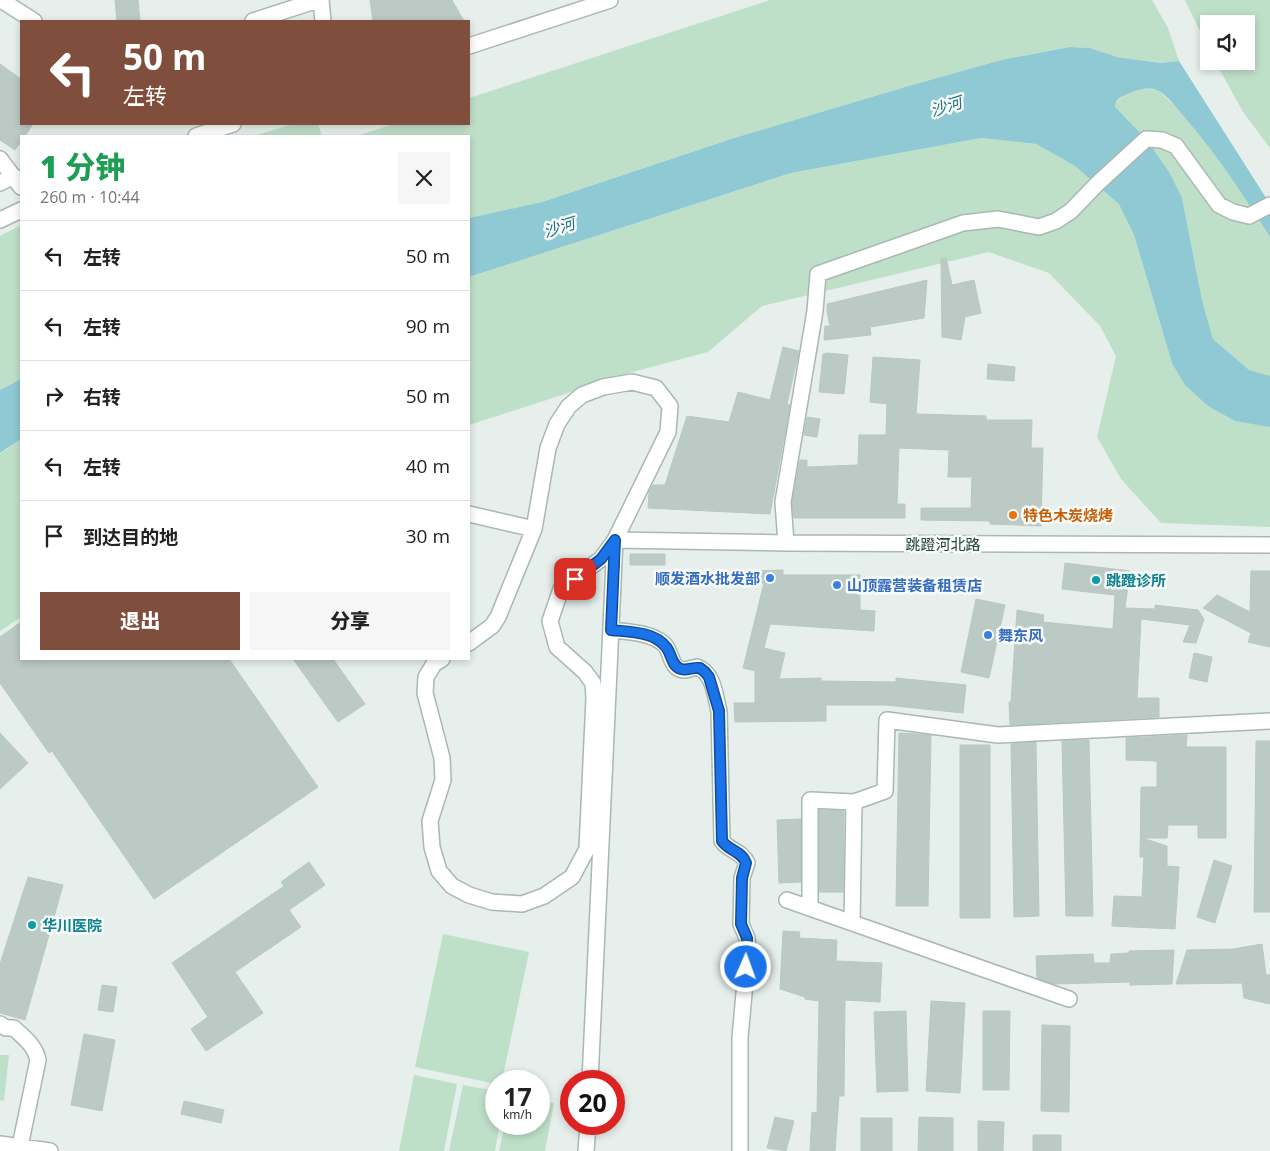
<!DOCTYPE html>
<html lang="zh">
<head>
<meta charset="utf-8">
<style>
  body { margin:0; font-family:"Open Sans","Noto Sans SC",sans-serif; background:#f6f6f6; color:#222; height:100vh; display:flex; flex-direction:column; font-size:19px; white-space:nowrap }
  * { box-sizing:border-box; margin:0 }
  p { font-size:16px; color:#767676 }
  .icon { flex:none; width:28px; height:28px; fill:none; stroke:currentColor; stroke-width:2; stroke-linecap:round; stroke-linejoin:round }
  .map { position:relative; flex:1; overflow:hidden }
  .side { position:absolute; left:20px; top:135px; width:450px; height:525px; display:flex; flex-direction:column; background:#fff; border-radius:0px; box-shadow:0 2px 8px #0003 }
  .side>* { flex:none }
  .hud { position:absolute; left:20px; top:20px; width:450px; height:105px; border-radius:0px; box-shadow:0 2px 8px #0003; background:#804e3d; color:#fff; overflow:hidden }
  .controls { position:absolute; left:1200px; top:15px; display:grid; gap:10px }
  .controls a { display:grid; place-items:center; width:55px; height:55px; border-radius:0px; background:#fff; box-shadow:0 2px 8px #0003; font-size:25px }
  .speed { position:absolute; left:485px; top:1070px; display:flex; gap:10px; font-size:25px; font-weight:700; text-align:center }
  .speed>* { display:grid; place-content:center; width:65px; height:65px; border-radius:50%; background:#fff; box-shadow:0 2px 8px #0003; line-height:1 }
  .speed small { font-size:12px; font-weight:400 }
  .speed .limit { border:8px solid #d22; background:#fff; color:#111 }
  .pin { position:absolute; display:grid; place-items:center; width:42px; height:42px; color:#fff; margin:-21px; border-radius:10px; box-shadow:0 2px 8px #0006 }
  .me { position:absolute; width:55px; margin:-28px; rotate:2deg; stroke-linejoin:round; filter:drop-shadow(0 0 4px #0008) }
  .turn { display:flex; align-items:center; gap:18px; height:105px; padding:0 20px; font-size:22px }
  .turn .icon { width:65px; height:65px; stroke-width:2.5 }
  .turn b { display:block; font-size:35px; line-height:42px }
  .round { display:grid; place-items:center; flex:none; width:52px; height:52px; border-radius:0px; background:#f6f6f6 }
  .overview { display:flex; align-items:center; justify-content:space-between; height:85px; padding:0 20px }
  h1 { font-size:30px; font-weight:800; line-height:38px; color:#1e9e55 }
  .primary-button { display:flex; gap:10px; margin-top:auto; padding:10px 20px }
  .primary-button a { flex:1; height:58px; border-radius:0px; background:#804e3d; color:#fff; font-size:20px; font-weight:800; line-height:58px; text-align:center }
  .primary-button a+a { background:#f6f6f6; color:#222 }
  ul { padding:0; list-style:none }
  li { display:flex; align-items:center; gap:15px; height:70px; padding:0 20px; border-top:1px solid #e0e0e0 }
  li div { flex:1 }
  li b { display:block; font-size:19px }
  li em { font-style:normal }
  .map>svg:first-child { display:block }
</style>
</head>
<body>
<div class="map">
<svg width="1270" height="1151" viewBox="0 0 1270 1151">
  <rect width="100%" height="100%" fill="#e6efeb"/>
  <path fill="#bfe0c8" d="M770 0H1152L1168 28 1179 61 1160 63 1117 57 1090 48 1070 47 1001 60 905 87 734 138 542 202 469 218V136H357L393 124H469V98Z
    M1185 0H1270V148L1243 112 1215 61H1246V24H1209V50Z
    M1141 88 1158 90 1175 106 1205 141 1241 191 1270 237V376L1249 370 1213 339 1202 300 1182 198 1115 108C1116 96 1131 93 1141 88Z
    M293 124H318L322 136H253Z
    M981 138 1036 144 1075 166 1119 203 1134 235 1172 363 1270 427V527L1161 523 1121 479 1097 437 1116 356 1100 326 1049 273 989 252 762 306 708 352 636 371 469 425V277L791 173Z
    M21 225V379L0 390V236Z
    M21 439V617L0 631V454Z
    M443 934 529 952 502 1081H496V1084L415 1067Z
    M0 1055H9L4 1101 0 1100Z
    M414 1075 457 1084 444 1151H399Z
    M463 1085 496 1091V1124H500L495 1151H449Z
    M539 1100 554 1103 545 1151H499L505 1124H539Z"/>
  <path fill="#8ec9d4" d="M1070 47 1090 48 1117 57 1160 63 1179 61 1270 204V237C1244 196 1218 156 1186 119 1178 110 1169 97 1159 91 1150 86 1139 89 1130 93 1122 97 1116 97 1115 107L1146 139 1169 172 1182 198 1202 300 1213 339 1249 370 1270 376V427L1235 421 1208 406 1185 385 1172 363 1134 235 1119 204 1075 166 1036 144 981 138 791 173 469 277V218L542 202 734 138 905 87 1001 60Z
    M21 379V439L0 453V390Z"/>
  <path fill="#bbcac4" stroke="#b8c9c2" d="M115 0H138L140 21H117Z
    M370 0H452L464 21H373Z
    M0 64 21 79V124H33L25 136H21V141L15 150 0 140Z
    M946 258 952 285 974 280 981 313 965 317 961 340 942 337 941 259Z
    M927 280 924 318 870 327 871 335 824 340 825 326H830L827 311V304Z
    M783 347 799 351 787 404 790 405 770 514 648 508 649 492 653 485H665L687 416 729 422 738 392 770 400Z
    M827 353 848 355 844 394 819 392 823 354Z
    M873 357 920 360 916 414 986 416V420H1032L1031 448H1043L1041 526 990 524V521L921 520V508H971L972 477H948L949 450 899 448 897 504H905V518H794L792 502 800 460H807V467L858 465 859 435H886L887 404 870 402Z
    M988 364 1015 367 1014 381 987 379Z
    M807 417 820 419 817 437 804 435Z
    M630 554H665V565H630Z
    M1065 563 1130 571 1125 608 1155 609V605L1198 610 1204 619 1196 643 1183 642 1190 625 1141 619 1137 698H1159V717L1010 725 1009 702H1011L1017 610 1044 615 1043 622 1113 629 1115 595 1062 589Z
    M783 570V575H860V610L875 611 874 631 770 624 764 648 785 653 779 679 821 678V681L896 682V678L966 685 963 713 886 705H826V721L735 722 734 703H755V671L743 668 764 583H754L753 571Z
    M1251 571H1270V647L1248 642 1251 633 1203 608 1217 595 1250 612Z
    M976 599 1005 605 989 678 961 672Z
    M21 622V659H229L318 787 154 899 52 751 49 753 0 683V637Z
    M1194 653 1212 657 1207 682 1189 678Z
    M293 659H333L365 704 338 722Z
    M0 733 28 763 0 789Z
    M899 733 931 735 928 906H896Z
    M1187 735 1186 747H1226V838H1198V825H1168L1167 838H1142L1167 846V866L1179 867 1175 929 1112 926 1114 896 1142 897 1144 857H1140L1141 787H1157V761L1126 760V738Z
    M1089 740 1093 916H1066L1062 741Z
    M1256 741H1270V912H1254Z
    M1036 742 1039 916 1014 917 1011 744Z
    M960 745H990V918H960Z
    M819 810 844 811 843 892H819Z
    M801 819V882L779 883 777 820Z
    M1214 860 1232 866 1215 923 1197 917Z
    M309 862 325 885 289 910 301 927 235 972 263 1013 206 1051 191 1029 208 1017 172 963 284 886 281 882Z
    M28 877 63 885 25 1020 0 1013V964Z
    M783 931 800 932 799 938 837 940 836 961 882 963 880 1002 845 1000 844 1096H839L835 1151H810L812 1112 817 1113 819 1001 805 999V997L780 989Z
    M1262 944 1266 975H1270V1004L1244 998 1242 983 1176 984 1187 950 1233 949Z
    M1174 950 1172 984 1130 985V982L1054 984 1037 978 1036 956 1093 954 1094 963H1110L1111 954 1129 953V951Z
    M102 985 117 987 113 1012 98 1010Z
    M931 1001 965 1003 960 1093 926 1091Z
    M906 1011 908 1091 877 1092 874 1012Z
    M983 1011H1010L1009 1090H983Z
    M1042 1025 1070 1026 1069 1112 1041 1111Z
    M84 1034 115 1040 102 1111 71 1105Z
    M184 1101 224 1110 221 1123 181 1114Z
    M775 1117 794 1121 786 1151 767 1148Z
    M919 1117 953 1118V1151H918Z
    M861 1118H892V1151H861Z
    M978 1121 1004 1122 1003 1151H978Z
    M1033 1135H1061V1151H1033Z"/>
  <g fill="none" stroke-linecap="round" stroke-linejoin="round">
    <g stroke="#a8b8b2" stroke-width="18">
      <path id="minor" d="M1 0 34 21
        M321 0 323 21
        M253 21 318 0
        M469 46 610 0
        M196 136 233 124
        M0 159 21 187
        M0 183 14 176
        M0 220 21 210
        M469 514 534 529
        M786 543 783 502 815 311 818 274 963 223 998 219 1039 227 1056 221 1071 211 1097 184 1146 139 1162 140 1176 146 1219 205 1233 212 1249 216 1270 205
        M611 630C628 632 650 632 664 644 672 652 670 670 685 670 689 669 693 668 697 667 714 673 715 696 719 711L722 841C729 851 742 851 747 863L742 878 741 924 747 938 748 949 740 1038V1151
        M442 659 434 664 426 677 425 693 442 758 443 780 430 821 432 847 439 871 452 886 469 895 492 902 522 904 544 896 572 877 587 849 594 698 593 683 585 672 557 647 550 621 561 589 601 559 615 540 668 432 670 406 656 388 632 382 603 387 582 395 569 406 557 424 548 448 534 529 498 617 492 626 469 643
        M854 802 885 791 887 720 998 735 1270 721
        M787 900 1069 999
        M810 908V800L854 802 852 923
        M0 1024 6 1028H14C24 1038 35 1045 38 1060L19 1151
        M590 1081 615 540 786 543 1270 545
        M0 1144 50 1151
        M586 1151 588 1124"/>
    </g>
    <use href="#minor" stroke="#fff" stroke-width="15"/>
  </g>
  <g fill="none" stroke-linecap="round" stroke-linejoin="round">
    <g stroke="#114b97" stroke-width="12">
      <path id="route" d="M575 579 601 559 615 540 611 630C628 632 654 631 666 647 672 654 671 666 681 669 687 671 693 667 700 668L705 672 709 677 719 711 722 841C729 851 742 851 746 863L742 878 741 924 747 938 746 967"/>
    </g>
    <use href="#route" stroke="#1a73e8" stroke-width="9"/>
  </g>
  <circle fill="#e8710a" stroke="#f7fbf9" stroke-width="2" cx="1013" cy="515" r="5"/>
  <g fill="#3f7fe0" stroke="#f7fbf9" stroke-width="2">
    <circle cx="770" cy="578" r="5"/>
    <circle cx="837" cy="585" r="5"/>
    <circle cx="988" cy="635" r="5"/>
  </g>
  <g fill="#0f9aa8" stroke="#f7fbf9" stroke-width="2">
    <circle cx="1096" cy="580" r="5"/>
    <circle cx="32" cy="925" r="5"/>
  </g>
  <g text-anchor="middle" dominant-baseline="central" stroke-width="5" stroke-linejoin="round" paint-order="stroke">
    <g font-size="15" font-weight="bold" fill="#c56008" stroke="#f7fbf9" text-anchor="start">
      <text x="1023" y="515">特色木炭烧烤</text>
    </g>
    <g font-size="15" fill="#24423a" stroke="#f7fbf9">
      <text x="943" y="544">跳蹬河北路</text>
    </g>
    <g font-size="15" font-weight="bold" fill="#366cbe" stroke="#f7fbf9" text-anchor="start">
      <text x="760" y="578" text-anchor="end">顺发酒水批发部</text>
      <text x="847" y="585">山顶露营装备租赁店</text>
      <text x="998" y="635">舞东风</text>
    </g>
    <g font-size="15" font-weight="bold" fill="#0d838f" stroke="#f7fbf9" text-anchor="start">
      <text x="1106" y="580">跳蹬诊所</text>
      <text x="42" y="925">华川医院</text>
    </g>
    <g font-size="16" font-style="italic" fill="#1c6f80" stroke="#f7fbf9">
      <text transform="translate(946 106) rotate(-17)">沙河</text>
      <text transform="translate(559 227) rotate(-17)">沙河</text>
    </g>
  </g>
</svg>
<div class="controls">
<a><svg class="icon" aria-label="sound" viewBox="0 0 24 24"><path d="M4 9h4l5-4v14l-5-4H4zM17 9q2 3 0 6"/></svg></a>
</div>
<div class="speed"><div>17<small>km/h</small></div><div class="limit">20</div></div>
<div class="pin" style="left:575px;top:579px;background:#d93025"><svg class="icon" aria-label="arrive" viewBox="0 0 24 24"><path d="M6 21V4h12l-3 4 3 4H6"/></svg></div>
<svg class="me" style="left:746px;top:967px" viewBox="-20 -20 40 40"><circle r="17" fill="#1a73e8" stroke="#fff" stroke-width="3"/><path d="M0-11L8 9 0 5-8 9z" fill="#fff"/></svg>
<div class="hud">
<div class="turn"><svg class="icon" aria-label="left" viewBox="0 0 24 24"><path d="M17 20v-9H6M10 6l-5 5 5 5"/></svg><div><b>50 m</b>左转</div></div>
</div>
<section class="side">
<div class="overview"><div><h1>1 分钟</h1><p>260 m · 10:44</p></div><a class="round"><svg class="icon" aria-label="close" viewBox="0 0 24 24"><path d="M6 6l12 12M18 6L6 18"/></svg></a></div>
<ul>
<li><svg class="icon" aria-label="left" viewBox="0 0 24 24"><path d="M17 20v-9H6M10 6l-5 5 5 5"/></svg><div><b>左转</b></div><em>50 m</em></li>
<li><svg class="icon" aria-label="left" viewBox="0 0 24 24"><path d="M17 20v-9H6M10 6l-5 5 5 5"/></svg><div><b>左转</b></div><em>90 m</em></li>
<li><svg class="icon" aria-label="right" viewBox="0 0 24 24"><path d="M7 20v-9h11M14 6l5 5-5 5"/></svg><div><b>右转</b></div><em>50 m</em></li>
<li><svg class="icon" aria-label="left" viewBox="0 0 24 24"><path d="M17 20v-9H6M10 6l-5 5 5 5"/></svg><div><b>左转</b></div><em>40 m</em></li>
<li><svg class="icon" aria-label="arrive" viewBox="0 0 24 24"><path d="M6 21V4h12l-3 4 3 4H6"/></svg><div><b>到达目的地</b></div><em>30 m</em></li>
</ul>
<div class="primary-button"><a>退出</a><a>分享</a></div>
</section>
</div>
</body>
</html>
